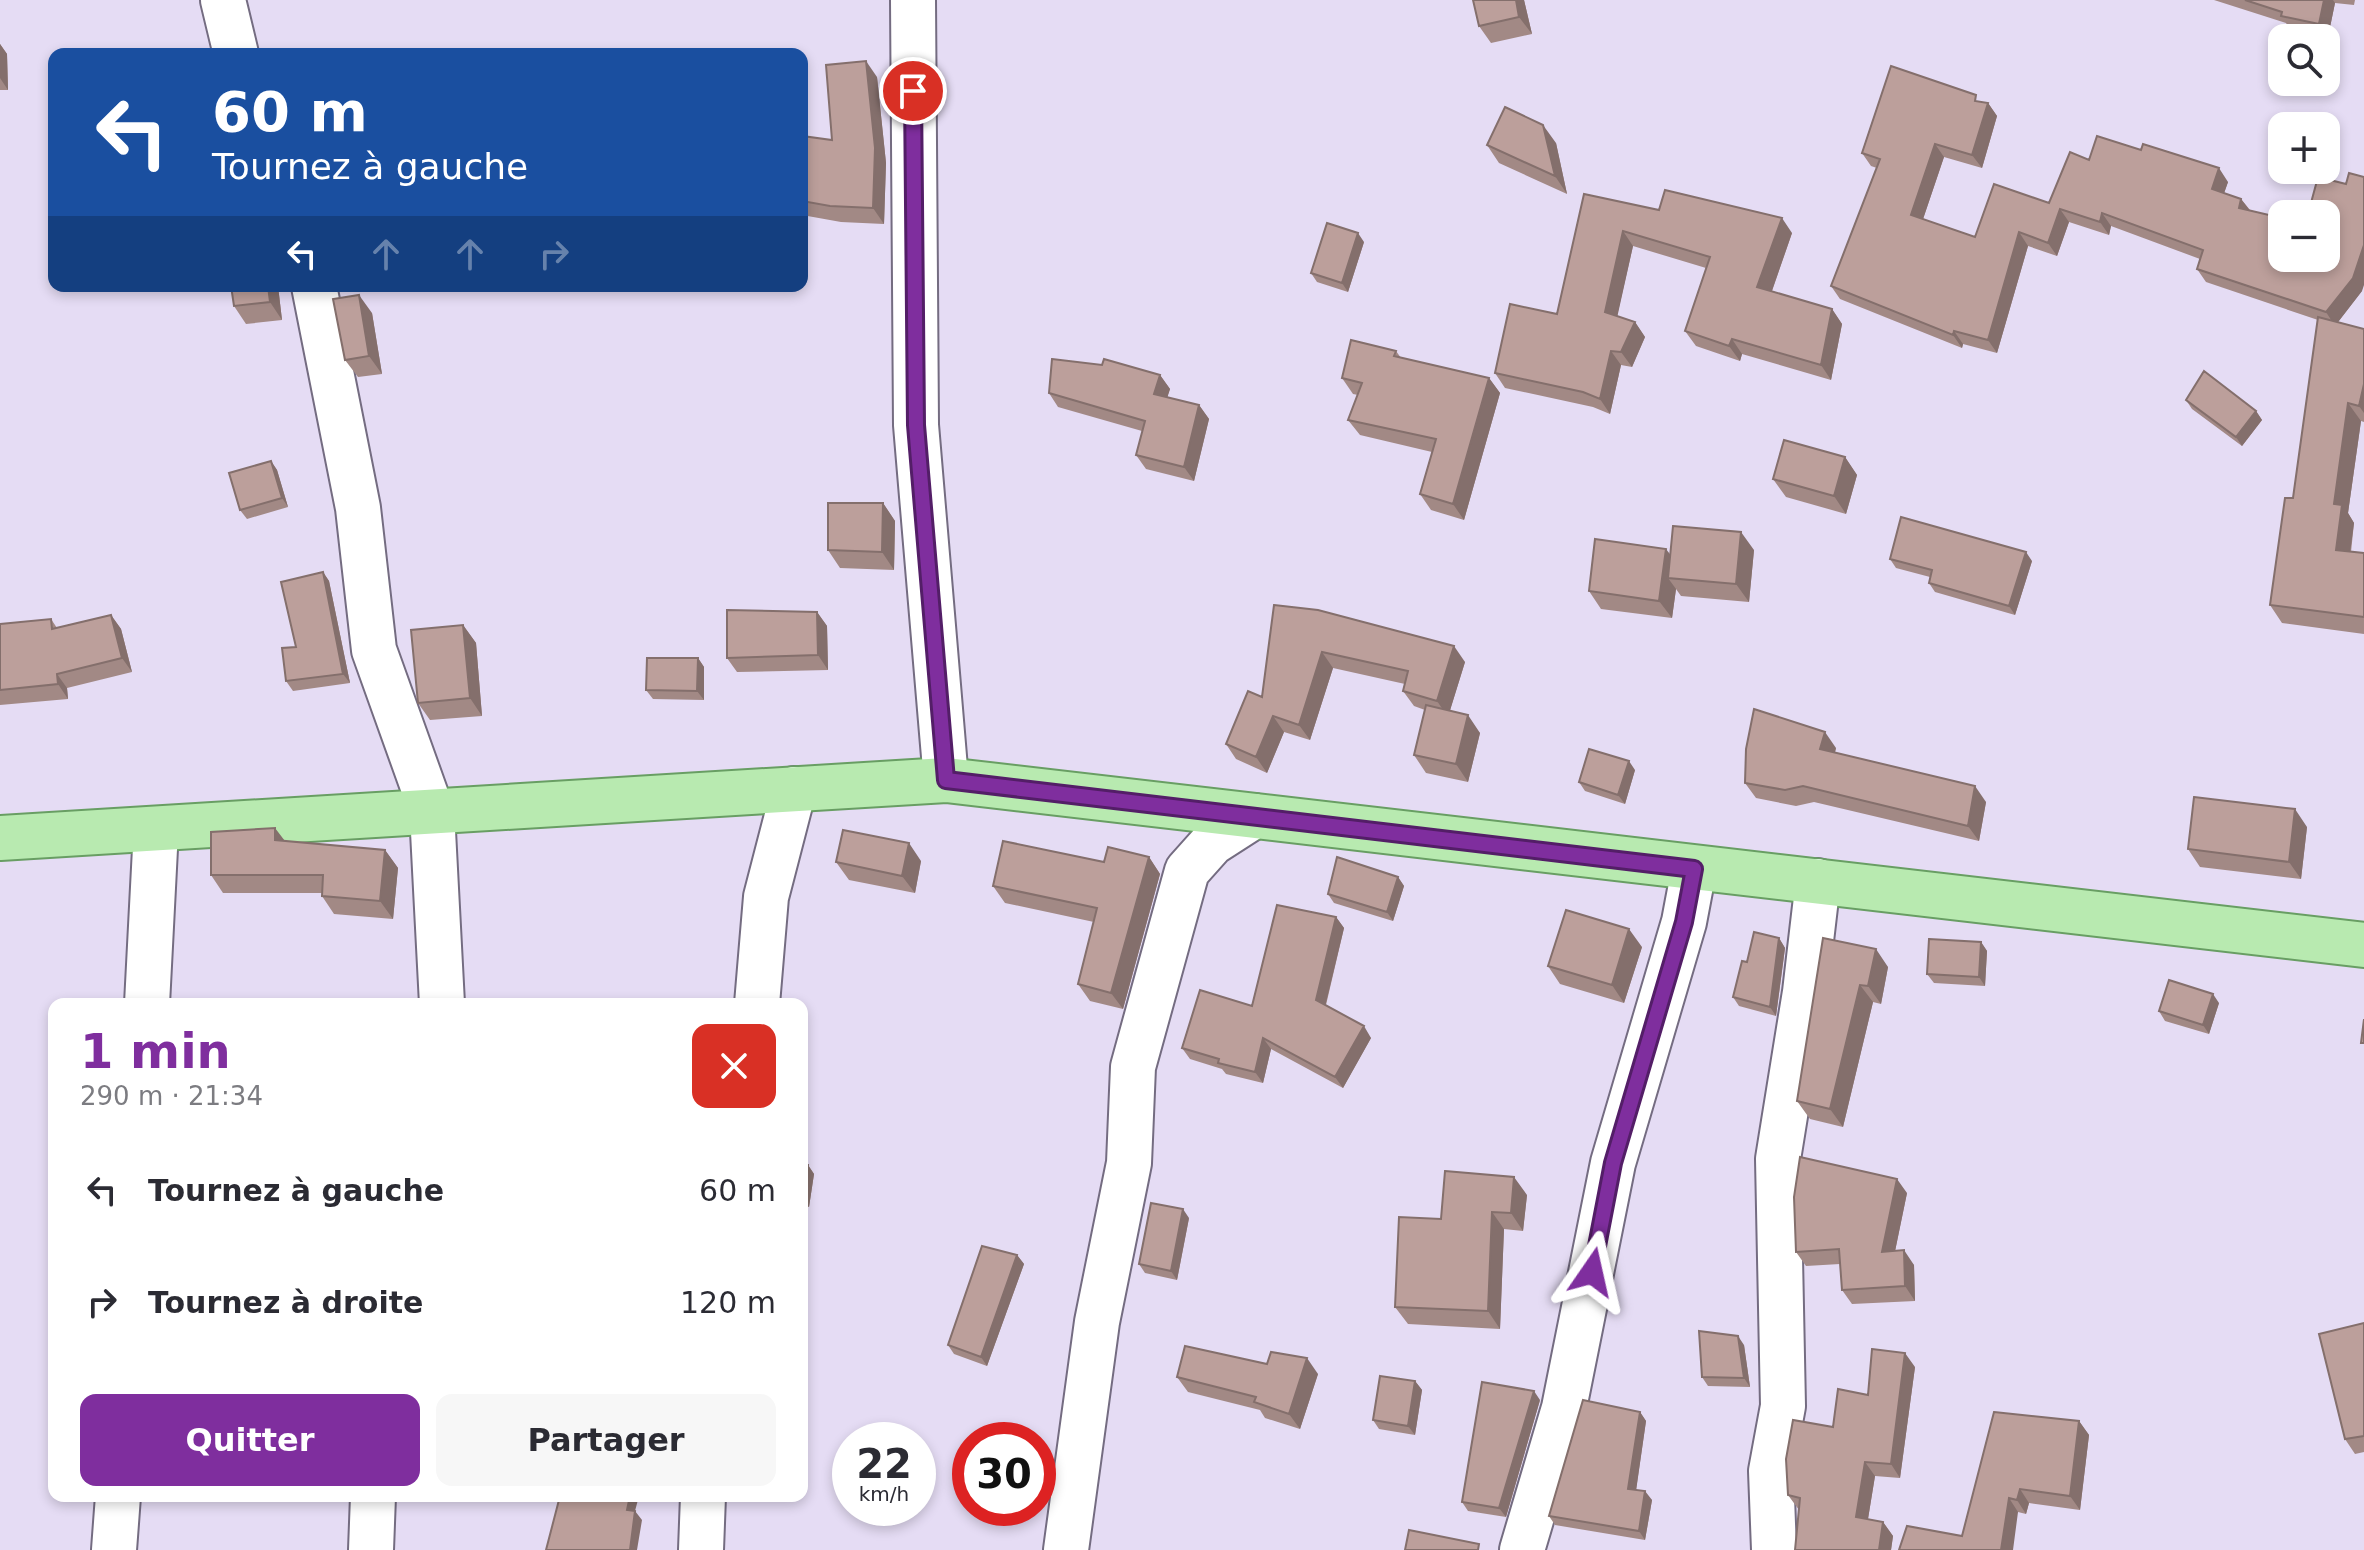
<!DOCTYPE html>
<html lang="fr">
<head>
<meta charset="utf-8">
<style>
  body { margin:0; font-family:"DejaVu Sans",sans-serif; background:#f7f7f7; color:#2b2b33; height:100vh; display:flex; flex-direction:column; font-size:30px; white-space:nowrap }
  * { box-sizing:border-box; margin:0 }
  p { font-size:26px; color:#7c7c81 }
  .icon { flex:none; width:44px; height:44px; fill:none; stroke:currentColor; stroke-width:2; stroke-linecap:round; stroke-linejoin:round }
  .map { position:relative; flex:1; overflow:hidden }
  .details { position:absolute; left:48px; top:998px; width:760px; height:504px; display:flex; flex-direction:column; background:#fff; border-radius:16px; box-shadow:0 4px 12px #0003 }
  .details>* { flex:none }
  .top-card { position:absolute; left:48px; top:48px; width:760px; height:244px; border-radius:16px; box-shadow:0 4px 12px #0003; background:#1a4fa0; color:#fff; overflow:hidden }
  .controls { position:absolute; left:2268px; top:24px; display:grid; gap:16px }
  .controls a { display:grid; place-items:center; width:72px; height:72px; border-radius:16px; background:#fff; box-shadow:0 4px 12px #0003; font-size:40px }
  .speed { position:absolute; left:832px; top:1422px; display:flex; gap:16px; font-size:40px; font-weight:700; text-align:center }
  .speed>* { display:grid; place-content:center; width:104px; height:104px; border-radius:50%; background:#fff; box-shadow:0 4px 12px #0003; line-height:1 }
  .speed small { font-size:20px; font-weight:400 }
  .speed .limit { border:12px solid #d22; background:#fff; color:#111 }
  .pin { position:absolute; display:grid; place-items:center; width:68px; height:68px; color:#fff; margin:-34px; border:4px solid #fff; border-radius:50%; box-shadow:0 2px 8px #0007 }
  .me { position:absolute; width:88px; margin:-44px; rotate:11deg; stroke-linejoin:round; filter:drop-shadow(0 0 6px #0008) }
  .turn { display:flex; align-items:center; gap:28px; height:168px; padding:0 32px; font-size:36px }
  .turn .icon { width:104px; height:104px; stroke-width:2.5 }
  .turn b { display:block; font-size:56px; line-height:68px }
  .lanes { display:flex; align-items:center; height:76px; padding:0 32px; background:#0003; justify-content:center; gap:40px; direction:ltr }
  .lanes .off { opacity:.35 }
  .round { display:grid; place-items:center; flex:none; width:84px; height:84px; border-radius:16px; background:#f7f7f7 }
  .summary { display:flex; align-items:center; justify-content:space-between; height:136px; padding:0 32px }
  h1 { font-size:48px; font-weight:700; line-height:60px; color:#7f2e9e }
  .primary-button { display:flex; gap:16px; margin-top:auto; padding:16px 32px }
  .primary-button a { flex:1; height:92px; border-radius:16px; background:#7f2e9e; color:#fff; font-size:32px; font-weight:700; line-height:92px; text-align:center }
  .primary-button a+a { background:#f7f7f7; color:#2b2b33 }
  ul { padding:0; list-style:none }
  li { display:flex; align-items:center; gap:24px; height:112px; padding:0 32px }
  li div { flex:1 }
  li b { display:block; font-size:30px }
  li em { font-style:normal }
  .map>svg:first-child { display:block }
</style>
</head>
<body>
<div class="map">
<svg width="2364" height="1550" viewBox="0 0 2364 1550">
  <rect width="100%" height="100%" fill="#e5dcf4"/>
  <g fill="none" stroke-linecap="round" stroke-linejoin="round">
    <g stroke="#746c81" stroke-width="48">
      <path id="street" d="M223 0 236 54
        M913 0 916 425 946 780
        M314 286 358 508 374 650 432 812 442 1004
        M147 1004 156 829
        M757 1004 766 897 794 789
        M114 1550 118 1496
        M371 1550 373 1496
        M701 1550 703 1496
        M1066 1550 1097 1322 1129 1163 1133 1067 1187 871 1212 843 1254 816
        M1522 1550 1564 1408 1613 1163 1684 922 1694 869
        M1774 1550 1771 1471 1783 1406 1778 1159 1805 992 1818 881"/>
    </g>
    <g stroke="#689e63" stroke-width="48">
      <path id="primary" d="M0 838 946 780 2364 945"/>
    </g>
    <use href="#street" stroke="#fff" stroke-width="44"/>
    <use href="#primary" stroke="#b8eab0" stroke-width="44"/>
  </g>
  <path fill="#a28985" d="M1524 0 1532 34 1491 43 1479 26Z
    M2214 0H2355L2354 5 2335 3 2328 37 2290 29 2286 23Z
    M0 44 7 54 8 90H0Z
    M877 77 886 163 884 224 841 222 802 215V136L832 140Z
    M1981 102 1988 103 1997 116 1982 168 1944 157 1923 219 1975 237 2049 203 2089 160 2228 182 2224 193 2241 199 2250 210 2362 291 2338 322 2364 329V422L2361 421 2348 513 2354 523 2351 552 2364 553V634L2282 623 2270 605 2293 498 2318 320 2206 282 2197 269 2200 259 2111 226 2109 235 2069 222 2057 256 2028 246 1997 353 1963 344 1962 348 1840 299 1831 286 1877 168 1871 166 1862 153Z
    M1556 143 1567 194 1499 163 1487 145Z
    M1584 194 1659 210 1792 233 1772 291 1832 309 1842 324 1831 380 1742 354 1740 361 1696 346 1685 331 1706 268 1633 246 1617 316 1635 322 1645 337 1632 367 1621 365 1610 414 1593 407 1505 388 1495 373 1557 314Z
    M1364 242 1348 292 1317 282 1311 273Z
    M278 286 282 320 246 324 234 306Z
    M372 313 382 374 358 377 345 360Z
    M1396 351 1401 358 1489 378 1500 393 1464 520 1431 510 1420 494 1432 452 1360 435 1348 420 1358 395 1353 394 1342 378Z
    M1160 375 1170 389 1167 397 1199 405 1209 419 1194 481 1146 469 1136 455 1142 431 1058 407 1049 393Z
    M2186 400 2256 411 2262 420 2242 446 2192 409Z
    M1845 457 1857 475 1846 514 1786 497 1773 479Z
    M271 461 277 470 288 507 247 519 240 510Z
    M883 503 895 521 894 570 840 568 828 550Z
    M1754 550 1749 602 1681 596 1676 589 1672 618 1601 609 1589 591 1670 555Z
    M1890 559 2032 561 2015 615 1935 592 1929 583 1930 577 1896 568Z
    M323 572 329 581 350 683 293 691 286 681 296 647Z
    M1318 610 1465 662 1450 710 1480 733 1468 782 1426 773 1414 755 1425 710 1414 706 1403 691 1405 684 1333 668 1310 740 1284 732 1267 773 1236 759 1226 744 1262 697Z
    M817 612 827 626 828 670 737 672 727 658Z
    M111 615 121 629 132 672 67 688 68 699 0 705V624L51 619 57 628Z
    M463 625 476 643 482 716 430 720 418 703Z
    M698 658 704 667V700L653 699 646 690Z
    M1836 748 1835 753 1986 802 1979 841 1814 802 1796 806 1756 798 1745 783Z
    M1635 770 1625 804 1585 791 1579 782Z
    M2307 827 2301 879 2200 867 2188 849Z
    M285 841 385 850 398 868 393 919 334 914 322 896V893H223L211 875Z
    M1149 857 1160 874 1123 1009 1090 1001 1078 984 1094 922 1005 903 993 886 1104 862Z
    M921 861 915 893 849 880 836 862Z
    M1398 877 1404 886 1393 921 1334 903 1328 894Z
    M1336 917 1344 928 1326 1005 1371 1038 1343 1088 1271 1049 1263 1083 1226 1074 1222 1069 1190 1059 1182 1048 1252 1006Z
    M1779 938 1785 948 1776 1016 1739 1006 1733 997 1747 962Z
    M1823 938 1888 967 1881 1004 1873 1002 1843 1127 1810 1119 1797 1101Z
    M1981 942 1987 951 1985 986 1934 983 1927 974Z
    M1642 947 1624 1003 1560 984 1548 966Z
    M2219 1003 2209 1034 2165 1021 2159 1011Z
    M802 1163 808 1165 814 1174 809 1207 802 1206Z
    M1907 1193 1895 1251 1914 1265 1915 1301 1852 1304 1842 1290 1840 1264 1806 1266 1796 1252Z
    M1527 1195 1523 1231 1504 1229 1500 1329 1408 1324 1395 1307 1441 1219Z
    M1189 1218 1177 1280 1145 1273 1139 1264Z
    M1017 1255 1024 1264 987 1366 954 1354 948 1345Z
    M2364 1323V1452L2355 1454 2345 1439Z
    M1744 1345 1750 1387 1708 1386 1702 1377Z
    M1267 1364 1318 1374 1300 1429 1265 1418 1260 1410 1188 1392 1177 1377Z
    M1915 1367 1900 1478 1875 1476 1868 1519 1883 1522 1893 1536 1891 1550H1795L1799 1510 1788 1495 1833 1427 1868 1395Z
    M1415 1381 1422 1390 1415 1435 1379 1429 1373 1420Z
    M1540 1400 1506 1517 1468 1511 1462 1502Z
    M1640 1412 1646 1421 1636 1490 1652 1500 1645 1540 1555 1525 1549 1516Z
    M2079 1421 2089 1435 2080 1510 2029 1503 2026 1514 2018 1512 1962 1536Z"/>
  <path fill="#846f6c" d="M1516 0H1524L1532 34 1519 17Z
    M2324 0H2333L2335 3 2328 37 2319 24Z
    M0 44 7 54 8 90 0 78Z
    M866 61 877 77 886 163 884 224 873 208Z
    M1988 103 1997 116 1982 168 1972 155Z
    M1543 125 1556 143 1567 194 1555 176Z
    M1935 144 1944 157 1920 228 1911 215Z
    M2219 168 2228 182 2221 202 2212 189Z
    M2241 199 2251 212 2239 208Z
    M2060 209 2069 222 2057 256 2048 243Z
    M2102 213 2111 226 2109 235 2100 222Z
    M1782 218 1792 233 1768 302 1757 287Z
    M1623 231 1633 246 1615 327 1605 312Z
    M2019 232 2028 246 1997 353 1988 340Z
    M1358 233 1364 242 1348 292 1342 283Z
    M2364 245V285L2362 291 2335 326 2326 312Z
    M268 286H278L282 320 270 302Z
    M359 295 372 313 382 374 369 356Z
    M1832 309 1842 324 1831 380 1821 365Z
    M1635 322 1645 337 1632 367 1621 352Z
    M1954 331 1963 344 1962 348 1953 335Z
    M1732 339 1742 354 1740 361 1729 346Z
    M1611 351 1621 365 1610 414 1600 399Z
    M1160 375 1170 389 1164 408 1154 394Z
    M1489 378 1500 393 1464 520 1453 504Z
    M2364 384V413L2359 406Z
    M2348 403 2361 421 2348 513 2354 523 2348 568 2336 550 2334 504Z
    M1199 405 1209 419 1194 481 1184 467Z
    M2256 411 2262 420 2242 446 2236 437Z
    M1845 457 1857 475 1846 514 1834 496Z
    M271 461 277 470 288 507 282 498Z
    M883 503 895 521 894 570 882 552Z
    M1741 532 1754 550 1749 602 1736 584Z
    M1666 549 1679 566 1668 578 1676 589 1672 618 1659 601Z
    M2026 552 2032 561 2015 615 2009 606Z
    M323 572 329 581 350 683 343 674Z
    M817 612 827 626 828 670 818 655Z
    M111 615 121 629 132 672 122 658Z
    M463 625 476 643 482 716 470 698Z
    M1454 646 1465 662 1448 717 1437 701Z
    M1322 652 1333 668 1310 740 1299 725Z
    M698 658 704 667V700L697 691Z
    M57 674 67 688 68 699 58 684Z
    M1468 715 1480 733 1468 782 1456 764Z
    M1273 716 1284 732 1267 773 1256 757Z
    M1825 732 1836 748 1831 765 1820 749Z
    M1629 761 1635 770 1625 804 1618 795Z
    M1975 786 1986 802 1979 841 1968 826Z
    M2295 809 2307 827 2301 879 2289 862Z
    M275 828 288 845 275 840Z
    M909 843 921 861 915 893 902 876Z
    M385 850 398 868 393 919 380 901Z
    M1149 857 1160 874 1123 1009 1111 993Z
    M1398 877 1404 886 1393 921 1387 912Z
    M1336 917 1344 928 1324 1011 1316 1000Z
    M1629 929 1642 947 1624 1003 1612 985Z
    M1779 938 1785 948 1776 1016 1770 1007Z
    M1981 942 1987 951 1985 986 1979 977Z
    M1876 949 1888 967 1881 1004 1868 986Z
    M1860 985 1873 1002 1843 1127 1830 1109Z
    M2213 994 2219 1003 2209 1034 2203 1025Z
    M1364 1026 1371 1038 1343 1088 1335 1077Z
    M1263 1038 1271 1049 1263 1083 1255 1072Z
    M808 1165 814 1174 809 1207 802 1198Z
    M1514 1177 1527 1195 1523 1231 1511 1213Z
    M1897 1179 1907 1193 1892 1266 1882 1252Z
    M1183 1209 1189 1218 1177 1280 1171 1271Z
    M1492 1212 1504 1229 1500 1329 1488 1311Z
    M1904 1250 1914 1265 1915 1301 1905 1286Z
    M1017 1255 1024 1264 987 1366 981 1357Z
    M1738 1336 1744 1345 1750 1387 1744 1378Z
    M1905 1353 1915 1367 1900 1478 1891 1464Z
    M1307 1358 1318 1374 1300 1429 1289 1414Z
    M1415 1381 1422 1390 1415 1435 1408 1426Z
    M1534 1391 1540 1400 1506 1517 1499 1508Z
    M1640 1412 1646 1421 1635 1498 1628 1489Z
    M2079 1421 2089 1435 2080 1510 2070 1496Z
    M1865 1462 1875 1476 1866 1531 1856 1517Z
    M2020 1489 2029 1503 2026 1514 2017 1500Z
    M1645 1491 1652 1500 1645 1540 1639 1531Z
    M630 1496H639L635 1511 642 1520 637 1550H630L627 1510Z
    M2009 1498 2018 1512 2013 1550H2001Z
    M1883 1522 1893 1536 1891 1550H1879Z"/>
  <path fill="#bc9f9b" stroke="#846f6c" stroke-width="2" d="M1473 0H1516L1519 17 1479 26Z
    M2245 0H2324L2319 24 2281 16 2282 12Z
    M866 61 875 148 873 208 830 206 802 201V136L832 140 826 65Z
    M1891 66 1976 95 1975 101 1988 103 1972 155 1935 144 1911 215 1975 237 1994 184 2049 203 2070 152 2089 160 2097 136 2141 150 2143 144 2219 168 2212 189 2241 199 2239 208 2282 218V258H2326V214H2308L2318 177 2346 184 2349 173 2364 177V245L2353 278 2326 312 2197 269 2203 250 2102 213 2100 222 2060 209 2048 243 2019 232 1988 340 1954 331 1953 335 1831 286 1880 159 1862 153Z
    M1505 107 1543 125 1555 176 1487 145Z
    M1665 190 1782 218 1757 287 1832 309 1821 365 1732 339 1729 346 1685 331 1710 257 1623 231 1605 312 1635 322 1621 352 1611 351 1600 399 1583 392 1495 373 1510 304 1557 314 1584 194 1659 210Z
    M1327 223 1358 233 1342 283 1311 273Z
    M231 286H268L270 302 234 306Z
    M359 295 369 356 345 360 333 299Z
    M2318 317 2364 329V384L2359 406 2348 403 2334 504 2342 505 2336 550 2364 553V617L2270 605 2285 498H2293Z
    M1351 340 1396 351 1394 356 1489 378 1453 504 1420 494 1436 439 1348 420 1362 383 1342 378Z
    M1052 359 1102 365 1104 359 1160 375 1154 394 1199 405 1184 467 1136 455 1145 421 1049 393Z
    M2204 371 2256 411 2236 437 2186 400Z
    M1784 440 1845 457 1834 496 1773 479Z
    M271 461 282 498 240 510 229 473Z
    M828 503H883L882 552 828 550Z
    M1901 517 2026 552 2009 606 1929 583 1932 570 1890 559Z
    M1673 526 1741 532 1736 584 1668 578Z
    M1595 539 1666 549 1659 601 1589 591Z
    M323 572 343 674 286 681 282 648 296 647 281 582Z
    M1274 605 1318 610 1454 646 1437 701 1403 691 1408 671 1322 652 1299 725 1273 716 1256 757 1226 744 1248 691 1262 697Z
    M727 610 817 612 818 655 727 658Z
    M111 615 122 658 57 674 58 684 0 690V624L51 619 52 629Z
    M463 625 470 698 418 703 411 630Z
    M647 658H698L697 691 646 690Z
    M1426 705 1468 715 1456 764 1414 755Z
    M1754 709 1825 732 1820 749 1975 786 1968 826 1803 786 1785 790 1745 783 1746 749Z
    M1589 749 1629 761 1618 795 1579 782Z
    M2194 797 2295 809 2289 862 2188 849Z
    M275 828V840L385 850 380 901 322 896 323 875H211V832Z
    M843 830 909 843 902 876 836 862Z
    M1003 841 1104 862 1108 847 1149 857 1111 993 1078 984 1097 908 993 886Z
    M1337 857 1398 877 1387 912 1328 894Z
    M1277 905 1336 917 1316 1000 1364 1026 1335 1077 1263 1038 1255 1072 1218 1063 1219 1059 1182 1048 1200 990 1252 1006Z
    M1566 910 1629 929 1612 985 1548 966Z
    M1754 932 1779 938 1770 1007 1733 997 1742 961 1747 962Z
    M1823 938 1876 949 1868 986 1860 985 1830 1109 1797 1101Z
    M1929 939 1981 942 1979 977 1927 974Z
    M2169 980 2213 994 2203 1025 2159 1011Z
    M2364 1019V1043H2361Z
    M1800 1157 1897 1179 1882 1252 1904 1250 1905 1286 1842 1290 1839 1249 1796 1252 1794 1197Z
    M802 1163 808 1165 802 1198Z
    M1445 1171 1514 1177 1511 1213 1492 1212 1488 1311 1395 1307 1399 1217 1441 1219Z
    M1151 1203 1183 1209 1171 1271 1139 1264Z
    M982 1246 1017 1255 981 1357 948 1345Z
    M2364 1323V1436L2345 1439 2319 1334Z
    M1699 1331 1738 1336 1744 1378 1702 1377Z
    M1185 1346 1267 1364 1271 1352 1307 1358 1289 1414 1254 1402 1256 1397 1177 1377Z
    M1872 1349 1905 1353 1891 1464 1865 1462 1856 1517 1883 1522 1879 1550H1795L1800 1498 1788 1495 1786 1459 1793 1420 1833 1427 1838 1389 1868 1395Z
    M1380 1376 1415 1381 1408 1426 1373 1420Z
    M1482 1382 1534 1391 1499 1508 1462 1502Z
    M1583 1400 1640 1412 1628 1489 1645 1491 1639 1531 1549 1516Z
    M1994 1412 2079 1421 2070 1496 2020 1489 2017 1500 2009 1498 2001 1550H1899L1907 1526 1962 1536Z
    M560 1496H630L627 1510 635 1511 630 1550H546Z
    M1409 1530 1479 1544 1478 1550H1405Z"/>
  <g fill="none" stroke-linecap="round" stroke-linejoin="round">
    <g stroke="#531e67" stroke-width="20">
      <path id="route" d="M913 91 916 425 946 780 1694 869 1684 922 1613 1163 1592 1272"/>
    </g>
    <use href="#route" stroke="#7f2e9e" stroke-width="14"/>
  </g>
</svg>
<div class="controls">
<a><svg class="icon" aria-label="search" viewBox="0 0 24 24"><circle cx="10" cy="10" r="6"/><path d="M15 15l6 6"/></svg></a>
<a>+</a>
<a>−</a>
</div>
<div class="speed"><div>22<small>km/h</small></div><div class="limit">30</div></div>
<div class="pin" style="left:913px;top:91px;background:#d93025"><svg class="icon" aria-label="arrive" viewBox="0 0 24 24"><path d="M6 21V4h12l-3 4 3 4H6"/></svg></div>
<svg class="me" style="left:1592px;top:1272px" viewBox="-20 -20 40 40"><path d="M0-17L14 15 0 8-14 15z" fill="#7f2e9e" stroke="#fff" stroke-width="4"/></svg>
<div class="top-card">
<div class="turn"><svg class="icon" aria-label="left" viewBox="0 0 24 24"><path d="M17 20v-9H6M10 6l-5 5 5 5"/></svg><div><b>60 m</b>Tournez à gauche</div></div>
<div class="lanes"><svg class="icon" aria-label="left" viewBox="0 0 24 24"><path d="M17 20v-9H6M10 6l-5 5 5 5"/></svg><svg class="icon off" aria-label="ahead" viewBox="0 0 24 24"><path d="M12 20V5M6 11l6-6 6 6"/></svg><svg class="icon off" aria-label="ahead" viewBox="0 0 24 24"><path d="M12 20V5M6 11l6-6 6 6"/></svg><svg class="icon off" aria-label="right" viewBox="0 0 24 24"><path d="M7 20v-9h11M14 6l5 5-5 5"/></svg></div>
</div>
<section class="details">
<div class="summary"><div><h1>1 min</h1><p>290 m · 21:34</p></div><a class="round" style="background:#d93025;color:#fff"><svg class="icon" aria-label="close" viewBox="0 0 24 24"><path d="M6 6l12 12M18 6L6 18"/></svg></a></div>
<ul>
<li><svg class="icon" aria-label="left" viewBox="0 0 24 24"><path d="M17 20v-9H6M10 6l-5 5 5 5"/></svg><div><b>Tournez à gauche</b></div><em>60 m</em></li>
<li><svg class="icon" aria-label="right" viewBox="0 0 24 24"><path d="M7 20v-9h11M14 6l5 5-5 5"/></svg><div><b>Tournez à droite</b></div><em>120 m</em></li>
</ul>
<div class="primary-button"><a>Quitter</a><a>Partager</a></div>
</section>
</div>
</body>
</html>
